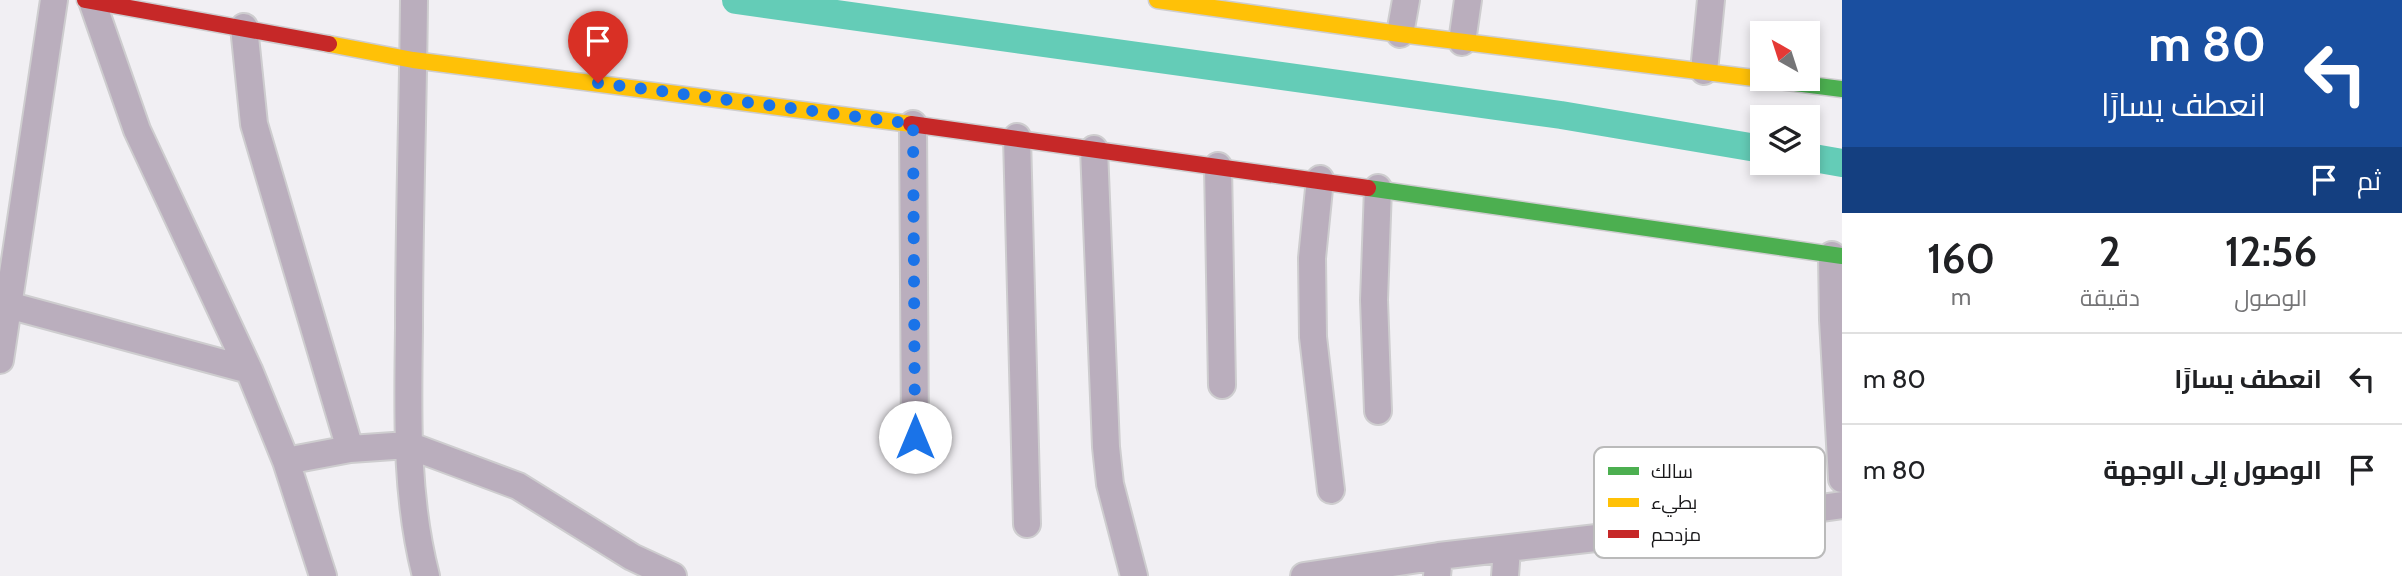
<!DOCTYPE html>
<html lang="ar">
<head>
<meta charset="utf-8">
<style>
  body { margin:0; font-family:Cabin,Cairo,sans-serif; background:#f6f6f6; color:#202124; direction:rtl; height:100vh; display:flex; flex-direction:column; font-size:26px; white-space:nowrap }
  * { box-sizing:border-box; margin:0 }
  p { font-size:23px; color:#757577 }
  .icon { flex:none; width:38px; height:38px; fill:none; stroke:currentColor; stroke-width:2; stroke-linecap:round; stroke-linejoin:round }
  .map { position:relative; flex:1; overflow:hidden; direction:ltr }
  .panel { display:flex; flex-direction:column; background:#fff; width:560px }
  .panel>* { flex:none }
  .hud { background:#1a4fa0; color:#fff; overflow:hidden }
  .needle { width:46px; rotate:321deg }
  .controls { position:absolute; left:1750px; top:21px; display:grid; gap:14px }
  .controls a { display:grid; place-items:center; width:70px; height:70px; border-radius:0px; background:#fff; box-shadow:0 4px 10px #0003; font-size:35px }
  .pin { position:absolute; display:grid; place-items:center; width:60px; height:60px; color:#fff; margin:-72px -30px; border-radius:50% 50% 50% 0; rotate:-45deg; box-shadow:0 0 7px #0007 }
  .pin .icon { rotate:45deg }
  .me { position:absolute; width:77px; margin:-38px; rotate:0deg; stroke-linejoin:round; filter:drop-shadow(0 0 5px #0008) }
  .turn { display:flex; align-items:center; gap:24px; height:147px; padding:0 21px; font-size:32px }
  .turn .icon { width:91px; height:91px; stroke-width:2.5 }
  .turn b { display:block; font-size:49px; line-height:60px }
  .then { display:flex; align-items:center; height:66px; padding:0 21px; background:#0003; gap:14px; font-size:26px }
  .eta { display:flex; justify-content:space-evenly; align-items:center; height:119px; text-align:center }
  .eta b { font-size:42px; font-weight:600; line-height:49px }
  ul { padding:0; list-style:none }
  li { display:flex; align-items:center; gap:21px; height:91px; padding:0 21px; border-top:2px solid #e0e0e0 }
  li div { flex:1 }
  li b { display:block; font-size:26px }
  li em { font-style:normal }
  main { display:flex; flex:1; min-height:0 }
  .map>svg:first-child { display:block }
</style>
</head>
<body>
<main>
<section class="panel">
<div class="hud">
<div class="turn"><svg class="icon" aria-label="left" viewBox="0 0 24 24"><path d="M17 20v-9H6M10 6l-5 5 5 5"/></svg><div><b>80 m</b>انعطف يسارًا</div></div>
<div class="then">ثم<svg class="icon" aria-label="arrive" viewBox="0 0 24 24"><path d="M6 21V4h12l-3 4 3 4H6"/></svg></div>
</div>
<div class="eta">
<div><b>12:56</b><p>الوصول</p></div>
<div><b>2</b><p>دقيقة</p></div>
<div><b>160</b><p>m</p></div>
</div>
<ul>
<li><svg class="icon" aria-label="left" viewBox="0 0 24 24"><path d="M17 20v-9H6M10 6l-5 5 5 5"/></svg><div><b>انعطف يسارًا</b></div><em>80 m</em></li>
<li><svg class="icon" aria-label="arrive" viewBox="0 0 24 24"><path d="M6 21V4h12l-3 4 3 4H6"/></svg><div><b>الوصول إلى الوجهة</b></div><em>80 m</em></li>
</ul>
</section>
<div class="map">
<svg width="1842" height="576" viewBox="0 0 1842 576">
  <rect width="100%" height="100%" fill="#f1eff3"/>
  <g fill="none" stroke-linecap="round" stroke-linejoin="round">
    <path stroke="#64ccb7" stroke-width="28" d="M736 0 1561 115 1762 149
      M1808 157 1842 163"/>
    <g stroke="#cecdcf" stroke-width="30">
      <path id="street" d="M414 0C413 110 409 219 409 328 408 411 405 495 426 576
        M92 1 137 130 249 370 286 461 323 576
        M244 27 254 124 350 449
        M1400 34 1406 0
        M1462 42 1468 0
        M1704 71 1711 0
        M913 124 915 437
        M1017 137 1027 524
        M1094 149 1106 447 1110 484 1134 576
        M1218 166 1222 385
        M1320 179 1312 258 1313 337 1331 490
        M1378 188 1374 300 1378 411
        M1832 255 1833 320 1842 479
        M8 305 249 370
        M0 360 54 0
        M286 461 350 449 408 445 518 486 632 557 673 576
        M1304 576 1439 556
        M1437 576 1439 556 1666 530 1842 505
        M1505 576 1507 549"/>
    </g>
    <g stroke="#cecdcf" stroke-width="19">
      <path id="fast" d="M1763 79 1842 89
        M1368 188 1842 256"/>
    </g>
    <g stroke="#cecdcf" stroke-width="19">
      <path id="slow" d="M1157 0 1400 34 1762 79
        M329 44 413 60 911 124"/>
    </g>
    <g stroke="#cecdcf" stroke-width="19">
      <path id="jam" d="M85 0 329 44
        M911 124 1368 188"/>
    </g>
    <use href="#street" stroke="#baaebd" stroke-width="26"/>
    <use href="#fast" stroke="#4caf50" stroke-width="16"/>
    <use href="#slow" stroke="#ffc107" stroke-width="16"/>
    <use href="#jam" stroke="#c62828" stroke-width="16"/>
  </g>
  <g fill="none" stroke-linecap="round" stroke-linejoin="round">
    <path stroke="#1a73e8" stroke-width="12" stroke-dasharray="0 21.6" d="M598 83 913 124 915 437"/>
  </g>
  <rect x="1594" y="447" width="231" height="111" rx="10" fill="#fff" stroke="#bababa" stroke-width="2"/>
  <rect x="1608" y="467" width="31" height="8" fill="#4caf50"/>
  <rect x="1608" y="498" width="31" height="9" fill="#ffc107"/>
  <rect x="1608" y="530" width="31" height="8" fill="#c62828"/>
  <g font-size="19" fill="#19181a">
    <text x="1651" y="478">سالك</text>
    <text x="1651" y="509">بطيء</text>
    <text x="1651" y="541">مزدحم</text>
  </g>
</svg>
<div class="controls">
<a><svg class="needle" viewBox="-14 -14 28 28"><path d="M0-13l5 13h-10z" fill="#e53935"/><path d="M0 13l5-13h-10z" fill="#757577"/></svg></a>
<a><svg class="icon" aria-label="layers" viewBox="0 0 24 24"><path d="M12 4l9 5-9 5-9-5zM3 14l9 5 9-5"/></svg></a>
</div>
<div class="pin" style="left:598px;top:83px;background:#d93025"><svg class="icon" aria-label="arrive" viewBox="0 0 24 24"><path d="M6 21V4h12l-3 4 3 4H6"/></svg></div>
<svg class="me" style="left:915px;top:437px" viewBox="-20 -20 40 40"><circle r="19" fill="#fff"/><path d="M0-13L10 11 0 6-10 11z" fill="#1a73e8"/></svg>
</div>
</main>
</body>
</html>
